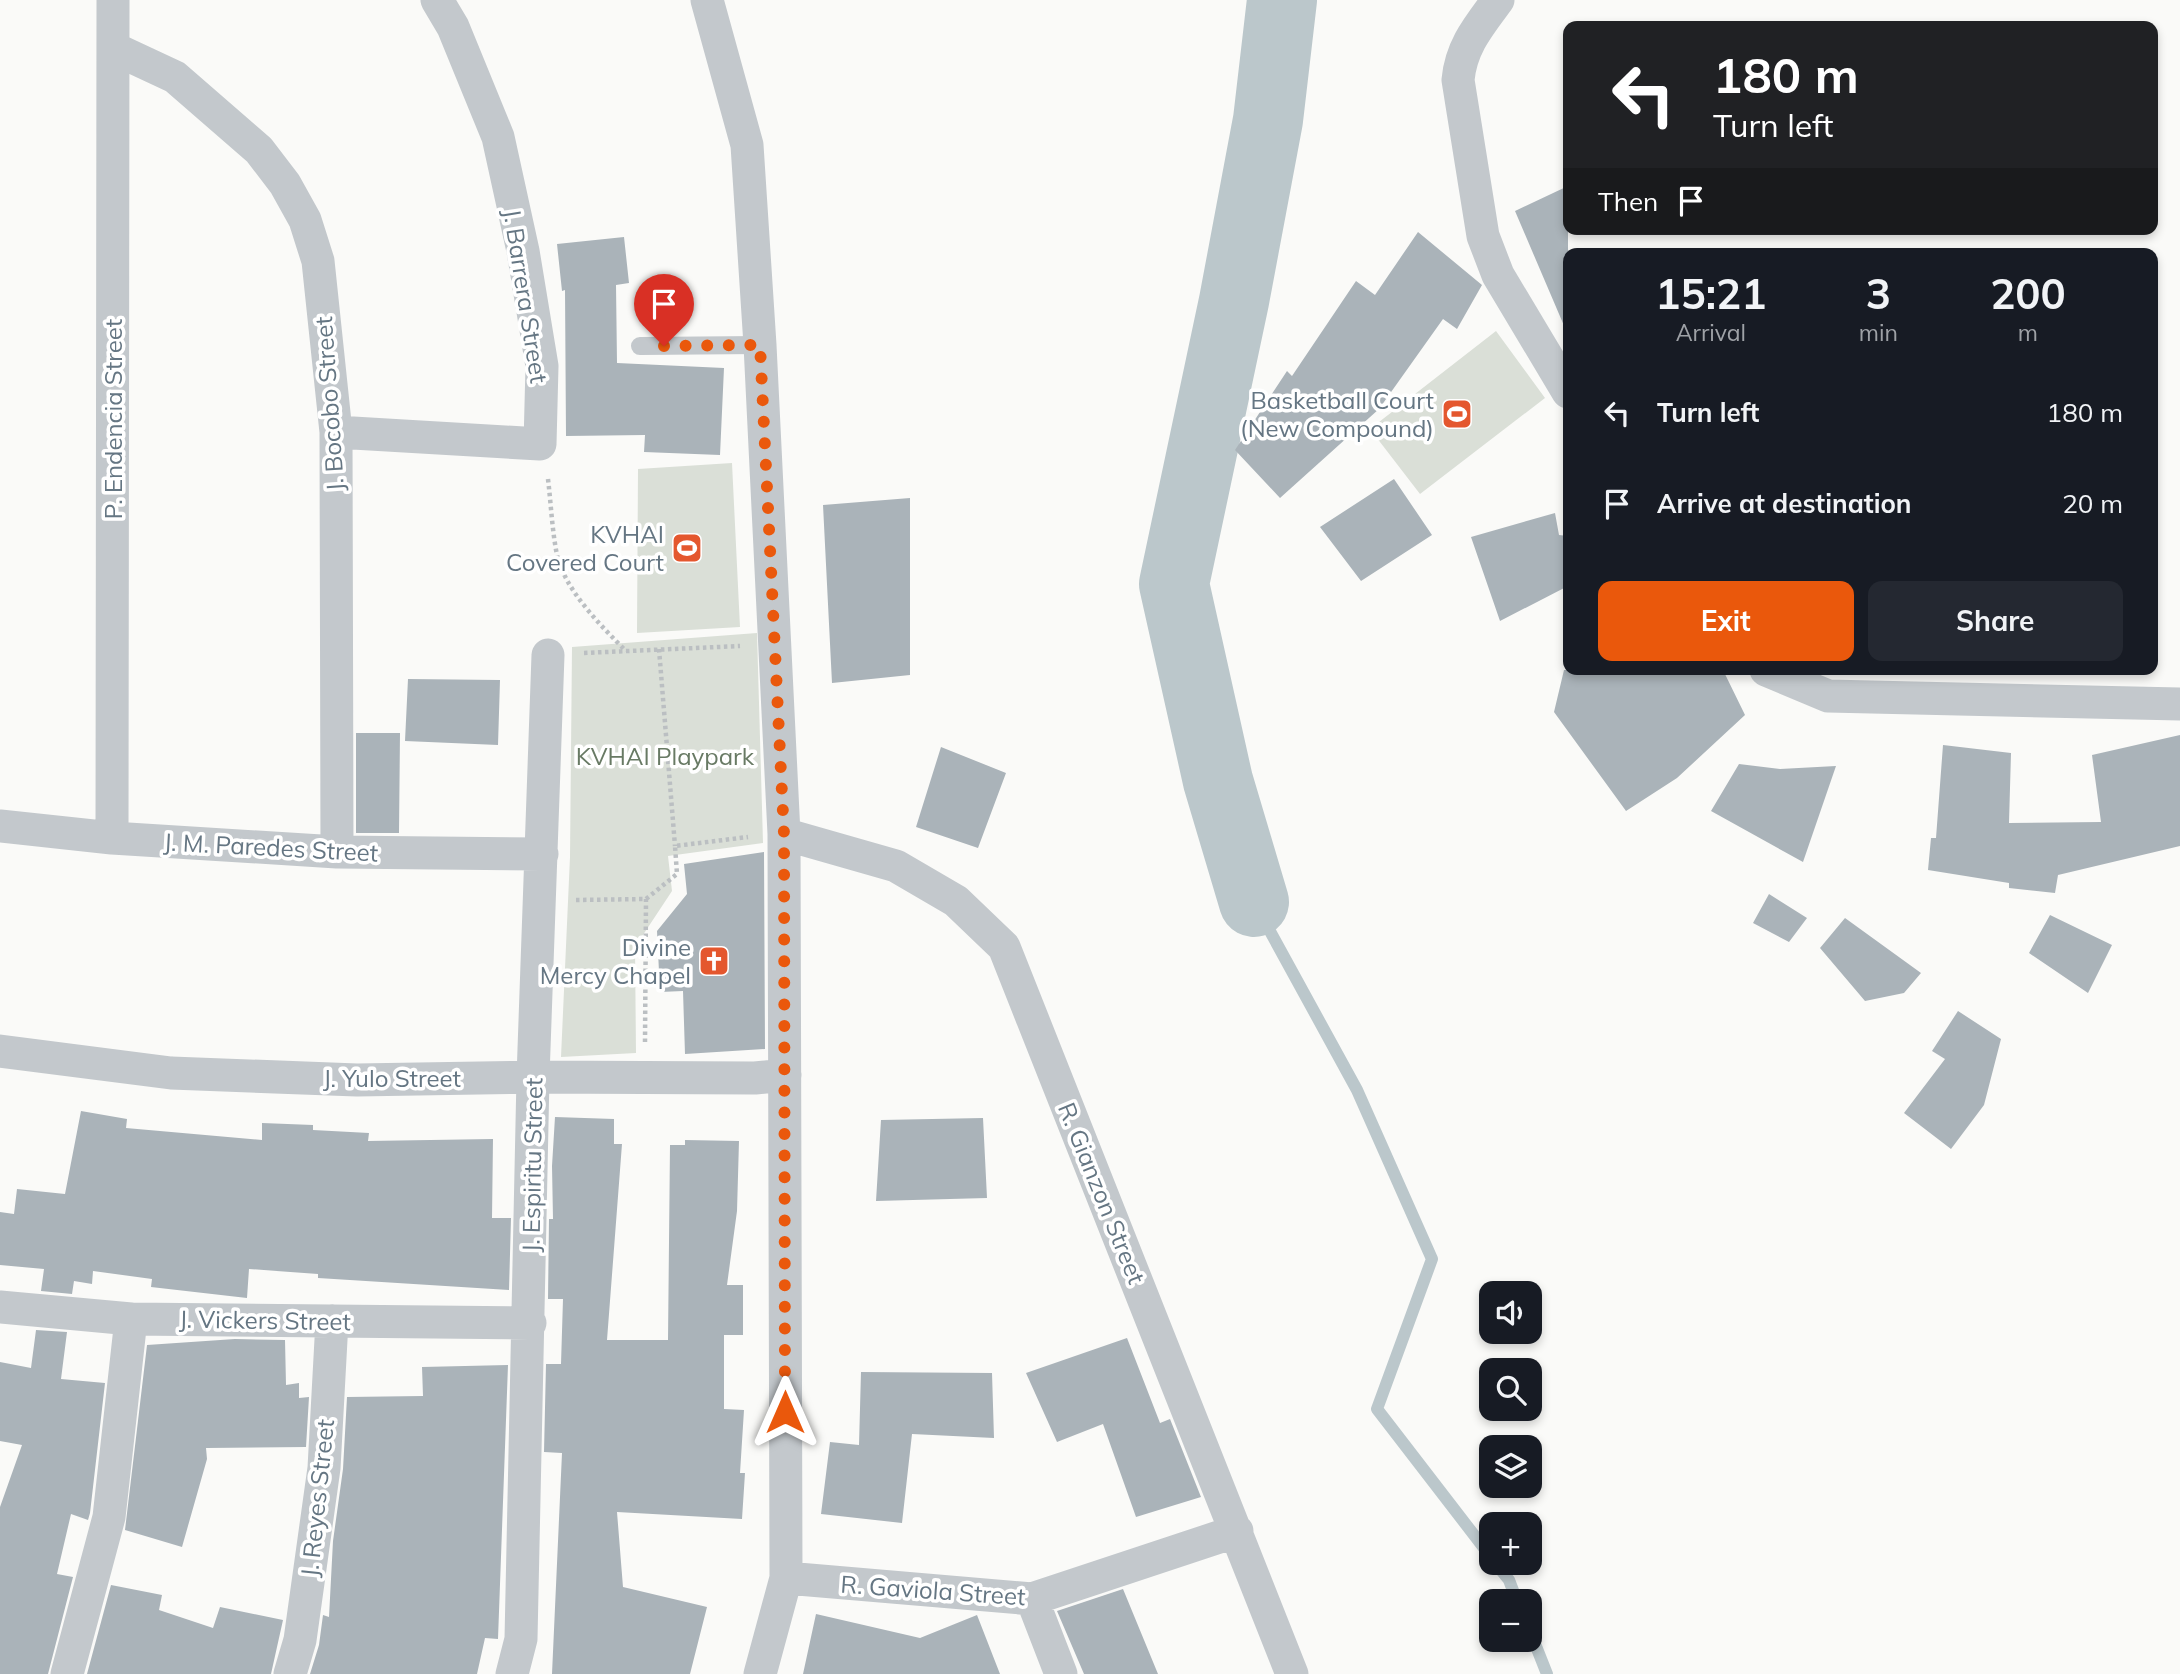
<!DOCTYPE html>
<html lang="en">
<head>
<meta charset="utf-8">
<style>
  body { margin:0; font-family:Mulish,sans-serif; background:#242831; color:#f1f3f6; height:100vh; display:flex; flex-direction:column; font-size:26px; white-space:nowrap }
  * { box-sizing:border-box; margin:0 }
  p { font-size:23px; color:#9ea1a6 }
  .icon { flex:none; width:38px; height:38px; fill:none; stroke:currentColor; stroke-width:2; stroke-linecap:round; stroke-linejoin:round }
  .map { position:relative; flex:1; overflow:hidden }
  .panel { position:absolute; left:1563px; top:248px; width:595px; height:427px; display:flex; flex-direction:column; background:#171b24; border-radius:14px; box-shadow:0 4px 10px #0003 }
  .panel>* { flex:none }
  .hud { position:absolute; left:1563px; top:21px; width:595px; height:214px; border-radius:14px; box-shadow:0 4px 10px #0003; background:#202124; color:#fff; overflow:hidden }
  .controls { position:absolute; left:1479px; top:1281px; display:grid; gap:14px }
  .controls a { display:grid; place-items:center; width:63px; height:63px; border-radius:14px; background:#171b24; box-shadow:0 4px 10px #0003; font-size:35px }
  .pin { position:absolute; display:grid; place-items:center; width:60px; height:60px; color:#fff; margin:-72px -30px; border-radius:50% 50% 50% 0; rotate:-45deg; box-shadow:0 0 7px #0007 }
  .pin .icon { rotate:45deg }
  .me { position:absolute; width:77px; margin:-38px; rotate:0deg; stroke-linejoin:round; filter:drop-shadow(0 0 5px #0008) }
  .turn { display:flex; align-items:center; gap:24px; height:147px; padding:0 35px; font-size:32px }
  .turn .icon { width:91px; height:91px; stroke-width:2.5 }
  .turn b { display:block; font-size:49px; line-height:60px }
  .then { display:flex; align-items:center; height:66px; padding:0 35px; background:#0003; gap:14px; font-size:26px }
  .eta { display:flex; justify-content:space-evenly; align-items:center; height:119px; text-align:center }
  .eta b { font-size:42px; font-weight:700; line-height:49px }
  .button { display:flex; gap:14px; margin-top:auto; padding:14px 35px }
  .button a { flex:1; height:80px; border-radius:14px; background:#ea580c; color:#fff; font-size:28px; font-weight:700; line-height:80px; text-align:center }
  .button a+a { background:#242831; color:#f1f3f6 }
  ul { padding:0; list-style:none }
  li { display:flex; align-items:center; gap:21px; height:91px; padding:0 35px }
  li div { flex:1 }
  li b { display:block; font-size:26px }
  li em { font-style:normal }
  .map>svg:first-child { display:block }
</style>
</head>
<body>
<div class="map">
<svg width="2180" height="1674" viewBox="0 0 2180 1674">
  <rect width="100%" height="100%" fill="#fafaf8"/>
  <path fill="#dadfd7" d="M1496 331 1545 398 1420 494 1370 429Z
    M732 463 740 627 637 633 638 469Z
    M757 633 763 843 668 856 672 891 635 947 636 1053 561 1057 570 857 572 647Z"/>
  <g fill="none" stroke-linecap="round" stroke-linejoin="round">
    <path stroke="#bbc7cb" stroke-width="12" d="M1254 902 1357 1090 1432 1259 1377 1409 1491 1557
      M1495 1563 1509 1580 1517 1601
      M1530 1631 1547 1674"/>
    <path stroke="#bbc7cb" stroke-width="70" d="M1254 902 1218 781 1174 584 1234 301 1268 120 1282 0"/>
  </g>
  <path fill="#aab3b9" d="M1568 186V335L1515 211Z
    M1418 232 1482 285 1457 329 1443 319 1379 409 1280 498 1235 450 1287 371 1292 376 1356 281 1375 295Z
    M624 237 629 283 616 285 617 363 724 368 720 455 644 452 645 435 566 436 565 290 562 291 557 244Z
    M1394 479 1432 535 1361 581 1320 527Z
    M910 498V675L832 683 823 505Z
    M1555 513 1559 535 1568 536V586L1500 621 1471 537Z
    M1564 670H1723L1745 715 1677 778 1626 811 1554 712Z
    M408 679 500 680 498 745 405 741Z
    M356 733H400L399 833H356Z
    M2180 735V846L2058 875 2055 893 2009 888V883L1928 870 1931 838H1936L1943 745 2011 753 2009 823 2101 822 2092 755Z
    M941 747 1006 773 978 848 916 827Z
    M1739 764 1780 769 1836 766 1803 862 1711 811Z
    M764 852 765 1049 685 1054 683 991 660 992 657 931 687 894 684 864Z
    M1769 894 1807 918 1789 942 1753 923Z
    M2050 915 2112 945 2088 993 2029 953Z
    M1845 918 1921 973 1904 993 1865 1001 1820 948Z
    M1958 1011 2001 1039 1984 1105 1951 1149 1904 1113 1945 1059 1932 1051Z
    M81 1111 127 1119 126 1128 262 1140V1123L313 1125V1130L369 1133 368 1141 493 1139 492 1218H511L509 1290 318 1278V1274L249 1269 247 1298 151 1287 152 1279 93 1271 92 1284 74 1281 72 1294 41 1291 44 1269 0 1265V1212L14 1214 17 1189 65 1194Z
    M555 1117 614 1119V1144H622L607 1340H668L670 1145H685V1140L739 1141 737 1211 727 1285H743V1335H724V1409L744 1410 740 1473H745L742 1519 617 1512 623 1587 707 1607 690 1674H552L562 1453 544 1452 546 1364H561L563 1299H548L549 1219H553L552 1166Z
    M983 1118 987 1198 876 1201 881 1120Z
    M36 1330 67 1332 61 1379 105 1383 90 1513 88 1520 71 1514 57 1574 73 1577 48 1674H0V1507L22 1445 0 1441V1362L31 1368Z
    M1127 1338 1160 1423 1170 1419 1201 1497 1136 1517 1103 1424 1057 1442 1026 1373Z
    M235 1339 285 1340 286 1385 299 1383V1398L309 1397 306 1447 206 1448 207 1459 182 1547 125 1530 147 1345Z
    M508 1365 498 1639 485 1638 477 1674H310L319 1645 323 1615 329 1617 333 1541 343 1469 347 1397 423 1396 422 1367Z
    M861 1372 992 1373 994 1438 912 1434 902 1523 821 1514 830 1442 859 1445Z
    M111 1585 162 1595 159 1610 213 1628 220 1607 283 1620 271 1674H87Z
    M1123 1589 1158 1674H1084L1057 1611Z
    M816 1614 920 1638 977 1615 1000 1674H803Z"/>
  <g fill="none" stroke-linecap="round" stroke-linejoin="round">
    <path stroke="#bbbfc2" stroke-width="4.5" stroke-dasharray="3.5 3.5" stroke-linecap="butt" d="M548 479C551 504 552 530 557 555 565 590 601 626 626 651
      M659 649 675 846
      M584 653 740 646
      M576 900 646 899 677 874 675 846 748 837
      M645 1042 646 899"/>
    <path stroke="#c3c8cc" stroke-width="18" d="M640 346 760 345"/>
    <path stroke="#c3c8cc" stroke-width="33" d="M707 0 747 145 760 345 784 834 786 1578 760 1674
      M1498 0C1478 27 1461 47 1458 80L1483 236 1498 275 1568 392
      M115 49 175 77 259 150 285 184 305 220 318 261 336 432 337 852
      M336 432 540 444 542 366 523 251 498 137 453 27 437 0
      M1766 670 1828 696 2180 704
      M0 826 112 838 337 852 542 854
      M784 834 896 866 956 901 1004 947 1292 1674
      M112 838 113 0
      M0 1051 171 1073 357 1080 533 1077 755 1078 785 1075
      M0 1307 131 1319 530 1323
      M786 1578 1032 1599 1237 1531
      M1032 1599 1061 1674
      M67 1674 109 1517 131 1319
      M290 1674 300 1640 324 1468 332 1321
      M512 1674 521 1639 533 1077 548 655"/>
  </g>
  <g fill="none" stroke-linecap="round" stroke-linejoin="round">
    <path stroke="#ea580c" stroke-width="12" stroke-dasharray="0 21.6" d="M664 346 760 345 784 834 785 1412"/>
  </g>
  <defs>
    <g id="stadium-square" transform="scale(1.575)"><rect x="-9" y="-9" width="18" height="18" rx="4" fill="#e4572e" stroke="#fff"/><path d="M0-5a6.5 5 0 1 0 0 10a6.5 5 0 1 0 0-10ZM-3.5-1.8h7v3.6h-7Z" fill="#fff"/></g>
    <g id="church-square" transform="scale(1.575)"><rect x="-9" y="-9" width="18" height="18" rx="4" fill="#e4572e" stroke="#fff"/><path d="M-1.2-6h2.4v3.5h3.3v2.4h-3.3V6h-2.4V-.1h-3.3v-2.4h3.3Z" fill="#fff"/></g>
  </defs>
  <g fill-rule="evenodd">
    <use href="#stadium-square" x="1457" y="414"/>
    <use href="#stadium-square" x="687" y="548"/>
    <use href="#church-square" x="714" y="961"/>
  </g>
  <g text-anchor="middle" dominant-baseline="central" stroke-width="7" stroke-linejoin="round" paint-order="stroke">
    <g font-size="24" fill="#657683" stroke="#fff">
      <text transform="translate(526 296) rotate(81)">J. Barrera Street</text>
      <text transform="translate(329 404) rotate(-94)">J. Bocobo Street</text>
      <text transform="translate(113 419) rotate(-90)">P. Endencia Street</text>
      <text transform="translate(271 847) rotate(3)">J. M. Paredes Street</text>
      <text x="392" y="1078">J. Yulo Street</text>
      <text transform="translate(532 1165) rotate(-89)">J. Espiritu Street</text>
      <text transform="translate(1102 1193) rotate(68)">R. Gianzon Street</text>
      <text transform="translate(265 1320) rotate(1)">J. Vickers Street</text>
      <text transform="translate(317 1498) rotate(-84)">J. Reyes Street</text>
      <text transform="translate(933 1590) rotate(4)">R. Gaviola Street</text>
    </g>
    <g font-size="24" fill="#657683" stroke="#fff" text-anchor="end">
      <text x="1434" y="400">Basketball Court<tspan x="1434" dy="28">(New Compound)</tspan></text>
      <text x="664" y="534">KVHAI<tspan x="664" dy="28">Covered Court</tspan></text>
      <text x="691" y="947">Divine<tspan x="691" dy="28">Mercy Chapel</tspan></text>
    </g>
    <g font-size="24" fill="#687a64" stroke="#fff">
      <text x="665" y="756">KVHAI Playpark</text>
    </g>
  </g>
</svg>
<div class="controls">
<a><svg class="icon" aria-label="sound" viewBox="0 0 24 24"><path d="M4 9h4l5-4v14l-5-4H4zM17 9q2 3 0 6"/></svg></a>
<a><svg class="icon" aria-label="search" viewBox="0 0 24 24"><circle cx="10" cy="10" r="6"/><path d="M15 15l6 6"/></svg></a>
<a><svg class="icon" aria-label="layers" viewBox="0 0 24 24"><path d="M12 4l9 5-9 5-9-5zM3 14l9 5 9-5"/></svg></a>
<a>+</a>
<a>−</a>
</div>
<div class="pin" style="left:664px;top:346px;background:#d93025"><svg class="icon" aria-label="arrive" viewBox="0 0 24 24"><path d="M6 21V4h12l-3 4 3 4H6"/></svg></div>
<svg class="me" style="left:785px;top:1412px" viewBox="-20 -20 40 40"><path d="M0-17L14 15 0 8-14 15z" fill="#ea580c" stroke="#fff" stroke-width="4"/></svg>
<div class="hud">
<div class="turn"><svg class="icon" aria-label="left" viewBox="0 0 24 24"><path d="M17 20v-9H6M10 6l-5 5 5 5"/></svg><div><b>180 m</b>Turn left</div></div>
<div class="then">Then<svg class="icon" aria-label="arrive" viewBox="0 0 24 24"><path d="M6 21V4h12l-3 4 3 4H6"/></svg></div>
</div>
<section class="panel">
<div class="eta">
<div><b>15:21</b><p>Arrival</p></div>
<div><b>3</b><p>min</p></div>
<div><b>200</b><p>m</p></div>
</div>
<ul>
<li><svg class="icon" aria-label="left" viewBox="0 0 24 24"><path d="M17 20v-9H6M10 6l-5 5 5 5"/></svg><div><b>Turn left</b></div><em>180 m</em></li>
<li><svg class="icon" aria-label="arrive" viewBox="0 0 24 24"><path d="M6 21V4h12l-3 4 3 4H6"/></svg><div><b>Arrive at destination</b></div><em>20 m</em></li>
</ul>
<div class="button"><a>Exit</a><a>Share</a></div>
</section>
</div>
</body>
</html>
